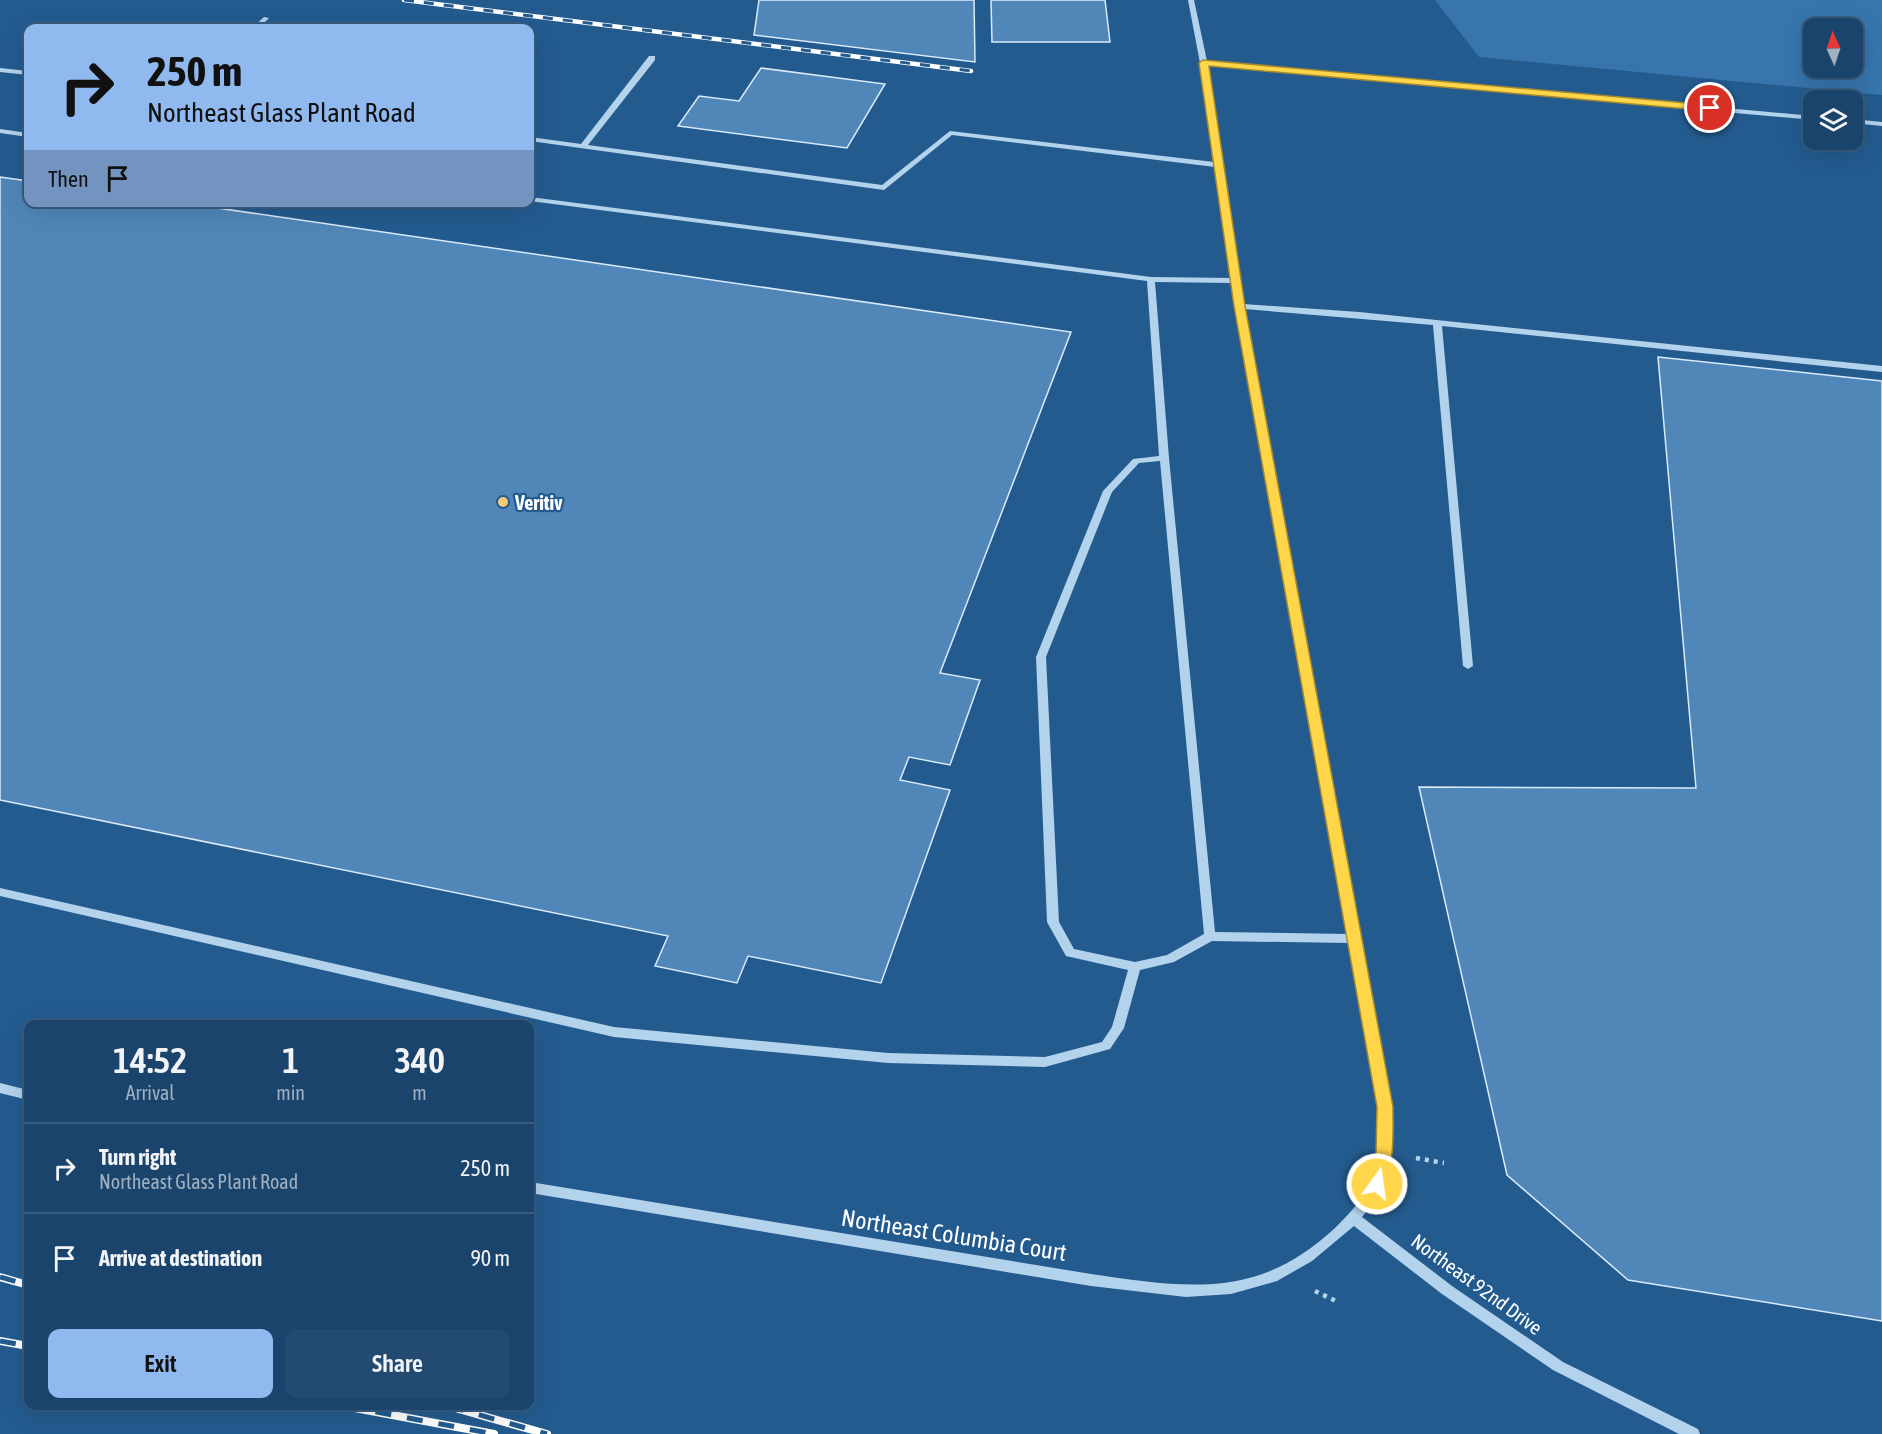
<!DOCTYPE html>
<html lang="en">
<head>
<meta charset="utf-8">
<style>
  body { margin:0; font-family:"Asap Condensed",sans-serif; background:#234b71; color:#f1f3f6; height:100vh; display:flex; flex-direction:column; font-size:22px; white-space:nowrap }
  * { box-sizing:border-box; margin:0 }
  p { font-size:20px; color:#9fb0c1 }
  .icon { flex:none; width:33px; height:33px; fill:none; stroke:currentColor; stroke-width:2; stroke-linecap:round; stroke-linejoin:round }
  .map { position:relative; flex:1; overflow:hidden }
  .details { position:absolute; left:24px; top:1020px; width:510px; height:390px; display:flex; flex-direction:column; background:#1a446b; border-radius:12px; box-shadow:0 6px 24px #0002,0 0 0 2px #385c7e }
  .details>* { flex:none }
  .banner { position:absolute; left:24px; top:24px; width:510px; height:183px; border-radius:12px; box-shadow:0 6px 24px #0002,0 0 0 2px #385c7e; background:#90b9f0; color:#111; overflow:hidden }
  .needle { width:39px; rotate:357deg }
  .fabs { position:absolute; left:1803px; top:18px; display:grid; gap:12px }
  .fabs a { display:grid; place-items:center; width:60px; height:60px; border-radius:12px; background:#1a446b; box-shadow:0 6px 24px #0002,0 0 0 2px #385c7e; font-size:30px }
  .pin { position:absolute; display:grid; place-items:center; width:51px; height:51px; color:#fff; margin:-26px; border:3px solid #fff; border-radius:50%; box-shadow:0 2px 6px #0007 }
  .me { position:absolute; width:66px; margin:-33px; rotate:14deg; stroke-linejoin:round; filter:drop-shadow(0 0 4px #0008) }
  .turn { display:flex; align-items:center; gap:21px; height:126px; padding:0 24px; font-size:27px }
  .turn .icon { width:78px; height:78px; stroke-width:2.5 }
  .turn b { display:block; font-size:42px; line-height:51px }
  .then { display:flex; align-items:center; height:57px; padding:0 24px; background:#0003; gap:12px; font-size:22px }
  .eta { display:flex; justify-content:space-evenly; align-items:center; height:102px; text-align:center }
  .eta b { font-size:36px; font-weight:600; line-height:42px }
  .action { display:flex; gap:12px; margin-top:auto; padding:12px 24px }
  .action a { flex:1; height:69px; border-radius:12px; background:#90b9f0; color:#111; font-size:24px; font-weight:600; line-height:69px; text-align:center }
  .action a+a { background:#234b71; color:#f1f3f6 }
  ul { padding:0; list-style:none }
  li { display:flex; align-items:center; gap:18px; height:90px; padding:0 24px; border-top:2px solid #385c7e }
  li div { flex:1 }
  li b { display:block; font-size:22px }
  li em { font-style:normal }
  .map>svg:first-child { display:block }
</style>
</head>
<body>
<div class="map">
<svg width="1882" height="1434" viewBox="0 0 1882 1434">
  <rect width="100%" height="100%" fill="#235b8f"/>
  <path fill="#3775ac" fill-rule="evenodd" d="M1435 0H1882V95L1479 57ZM1814 28H1852V68H1814Z"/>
  <path fill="#5087b8" stroke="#d9eaf9" stroke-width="1.5" d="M759 0H974L975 62 754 35Z
    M991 0H1105L1110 42H992Z
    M761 68 885 84 847 148 678 126 699 96 739 101Z
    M0 177 28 181V202H176L1071 332 940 673 980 680 950 765 909 757 900 780 950 790 881 983 748 956 737 983 655 966 668 936 0 800Z
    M1658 357 1882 381V1321L1628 1280 1507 1175 1419 787 1696 788Z"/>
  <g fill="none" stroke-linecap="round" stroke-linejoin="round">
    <path stroke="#b3d2ec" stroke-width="4.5" stroke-dasharray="4 5" stroke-linecap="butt" d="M1416 1158 1444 1163
      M1315 1291 1338 1302"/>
    <path fill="#b3d2ec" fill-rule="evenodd" d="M1188 0H1194L1207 61 1814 116V120L1208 66 1243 304 1359 312 1882 366V372L1442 326 1473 666 1468 669 1463 666 1433 325 1244 309 1391 1107C1392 1150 1392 1182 1362 1217L1452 1286 1563 1362 1698 1429 1700 1434H1679L1553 1370 1442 1294 1354 1226 1312 1261 1277 1281 1231 1294 1186 1297 1091 1286 530 1193V1182L1091 1274C1187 1288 1258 1300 1335 1228 1357 1207 1374 1186 1378 1155 1382 1118 1374 1083 1368 1047 1362 1012 1356 978 1349 943L1212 941 1174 962 1140 970 1124 1028 1110 1049 1045 1067 888 1063 614 1037 0 896V888L614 1027 888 1053 1045 1057 1102 1042 1112 1027 1128 970 1066 956 1047 922 1036 657 1103 491 1133 459 1159 456 1147 281 530 201V197L1151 277 1231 278 1215 167 952 135 884 190 530 141V137L581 144 649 56H655V60L588 145 882 185 950 131 1214 162 1200 63ZM1155 282 1232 283 1348 934 1215 932 1169 458ZM1160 461 1204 934 1167 955 1135 962 1074 949 1059 922 1046 657 1112 492 1139 463Z
      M264 17 269 18 259 28H252Z
      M0 68 28 71V75L0 72Z
      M1852 119 1882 122V126L1852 123Z
      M0 129 28 133V137L0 133Z
      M0 1083 28 1090V1100L0 1093Z"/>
    <g stroke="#fff" stroke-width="4.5">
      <path id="rail-far1" d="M404 0 971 71"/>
    </g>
    <g stroke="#fff" stroke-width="8">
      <path id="rail" d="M0 1277 28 1285
        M0 1341 28 1346
        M344 1406 494 1434
        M448 1406 547 1434"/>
    </g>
    <use href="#rail-far1" stroke="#235b8f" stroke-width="3" stroke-dasharray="10" stroke-linecap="butt"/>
    <use href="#rail" stroke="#235b8f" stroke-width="5" stroke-dasharray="16" stroke-linecap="butt"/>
  </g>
  <path fill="#ffd54a" stroke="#a68a30" stroke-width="1.5" d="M1203 60 1710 105 1715 108 1710 111 1209 66 1245 306 1393 1107C1393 1134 1395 1164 1382 1189L1377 1191 1371 1189 1368 1184 1376 1152 1377 1107 1234 306 1199 63Z"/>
  <circle fill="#f7c876" stroke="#235b8f" stroke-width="2" cx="503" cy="502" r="6"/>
  <g text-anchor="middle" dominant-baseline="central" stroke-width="4.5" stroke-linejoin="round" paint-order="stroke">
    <g font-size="20" font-weight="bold" fill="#fff" stroke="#235b8f" text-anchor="start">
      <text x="515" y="502">Veritiv</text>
    </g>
    <g font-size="20" fill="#fff" stroke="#235b8f">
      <text transform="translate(1477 1284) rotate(36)">Northeast 92nd Drive</text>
    </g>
    <g font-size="24" fill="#fff" stroke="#235b8f">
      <text transform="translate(954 1235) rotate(9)">Northeast Columbia Court</text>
    </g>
  </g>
</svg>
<div class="fabs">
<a><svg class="needle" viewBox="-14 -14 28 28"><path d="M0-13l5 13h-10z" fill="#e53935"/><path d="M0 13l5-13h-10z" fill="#9fb0c1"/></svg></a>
<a><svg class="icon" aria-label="layers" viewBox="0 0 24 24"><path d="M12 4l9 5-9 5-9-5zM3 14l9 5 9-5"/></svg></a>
</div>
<div class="pin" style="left:1710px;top:108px;background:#d93025"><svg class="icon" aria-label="arrive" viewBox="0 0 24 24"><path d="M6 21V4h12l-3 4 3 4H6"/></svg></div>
<svg class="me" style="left:1377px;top:1184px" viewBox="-20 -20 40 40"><circle r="17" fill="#ffd54a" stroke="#fff" stroke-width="3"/><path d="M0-11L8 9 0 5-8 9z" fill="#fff"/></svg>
<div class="banner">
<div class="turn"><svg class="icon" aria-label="right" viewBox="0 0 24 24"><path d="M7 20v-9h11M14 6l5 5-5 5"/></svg><div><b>250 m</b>Northeast Glass Plant Road</div></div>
<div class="then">Then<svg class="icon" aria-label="arrive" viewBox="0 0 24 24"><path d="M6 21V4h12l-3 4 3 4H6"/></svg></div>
</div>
<section class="details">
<div class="eta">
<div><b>14:52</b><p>Arrival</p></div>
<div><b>1</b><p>min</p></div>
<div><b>340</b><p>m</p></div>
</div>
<ul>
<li><svg class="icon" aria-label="right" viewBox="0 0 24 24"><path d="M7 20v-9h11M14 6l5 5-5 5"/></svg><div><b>Turn right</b><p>Northeast Glass Plant Road</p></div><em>250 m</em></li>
<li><svg class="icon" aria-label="arrive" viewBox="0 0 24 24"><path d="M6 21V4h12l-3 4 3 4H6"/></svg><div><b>Arrive at destination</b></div><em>90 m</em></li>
</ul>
<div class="action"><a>Exit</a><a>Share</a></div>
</section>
</div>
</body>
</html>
